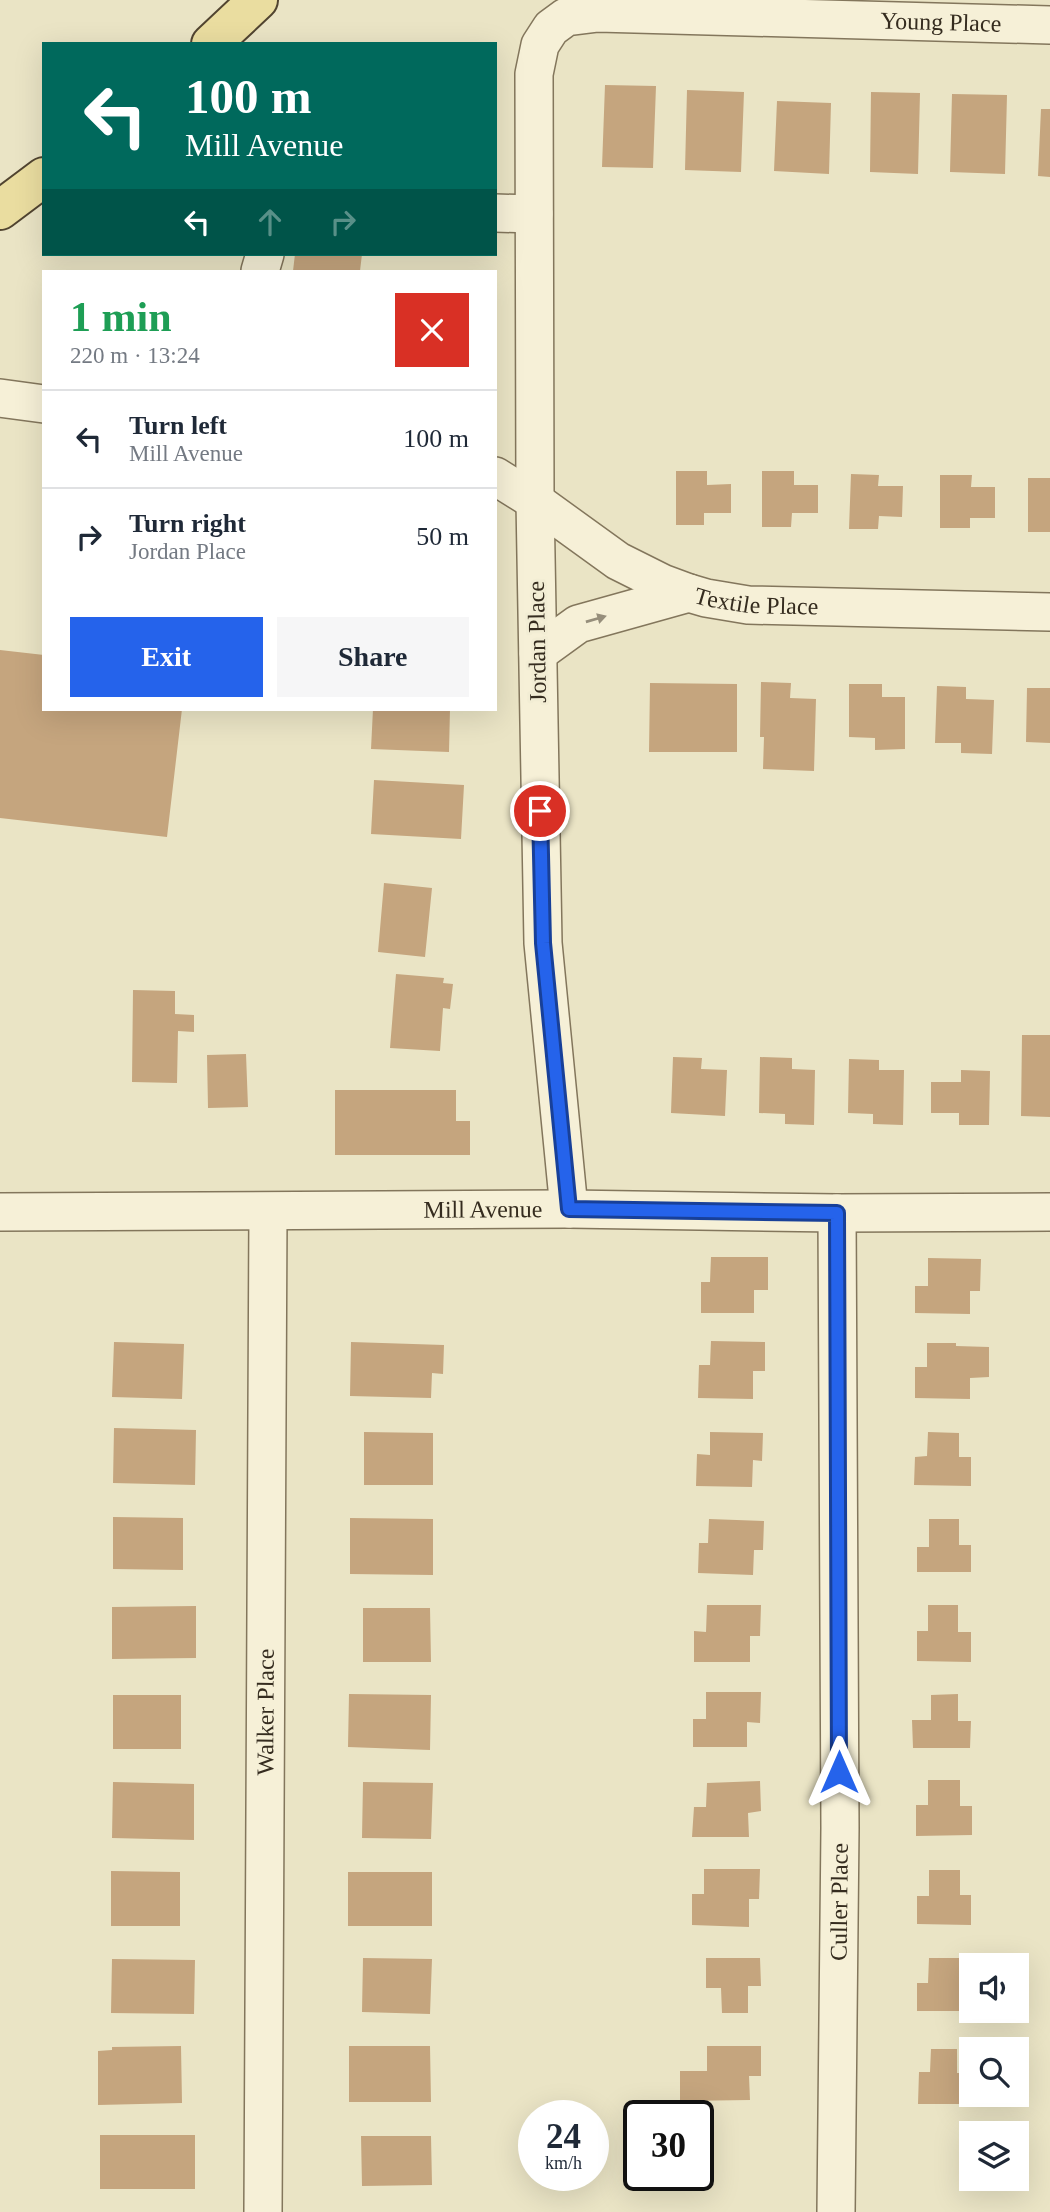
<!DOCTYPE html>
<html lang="en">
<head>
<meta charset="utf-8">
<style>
  body { margin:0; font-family:"Times New Roman",serif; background:#f6f6f7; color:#1f2937; height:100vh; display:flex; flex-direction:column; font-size:26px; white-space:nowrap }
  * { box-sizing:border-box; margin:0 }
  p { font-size:23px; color:#747a83 }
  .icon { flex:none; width:38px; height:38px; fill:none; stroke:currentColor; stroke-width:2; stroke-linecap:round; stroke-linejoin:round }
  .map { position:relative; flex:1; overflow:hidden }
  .side { position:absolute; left:42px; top:270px; width:455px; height:441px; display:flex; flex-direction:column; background:#fff; border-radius:0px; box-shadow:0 7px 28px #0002 }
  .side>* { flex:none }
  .banner { position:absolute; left:42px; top:42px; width:455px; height:214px; border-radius:0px; box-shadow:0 7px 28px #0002; background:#00695c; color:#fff; overflow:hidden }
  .tools { position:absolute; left:959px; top:1953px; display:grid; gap:14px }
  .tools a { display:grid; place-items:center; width:70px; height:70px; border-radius:0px; background:#fff; box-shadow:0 7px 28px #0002; font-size:35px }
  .speed { position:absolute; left:518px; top:2100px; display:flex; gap:14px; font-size:35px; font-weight:700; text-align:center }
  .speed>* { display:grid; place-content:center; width:91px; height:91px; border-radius:50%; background:#fff; box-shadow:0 7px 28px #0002; line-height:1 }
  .speed small { font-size:18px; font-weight:400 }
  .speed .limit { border:4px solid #111; border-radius:10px; background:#fff; color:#111 }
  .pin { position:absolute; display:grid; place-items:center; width:60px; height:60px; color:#fff; margin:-30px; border:4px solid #fff; border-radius:50%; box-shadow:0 2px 7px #0007 }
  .me { position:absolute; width:77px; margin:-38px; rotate:0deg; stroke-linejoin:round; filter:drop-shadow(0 0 5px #0008) }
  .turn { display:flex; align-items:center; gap:24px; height:147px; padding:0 28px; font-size:32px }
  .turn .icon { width:91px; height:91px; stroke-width:2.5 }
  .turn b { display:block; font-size:49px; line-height:60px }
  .lanes { display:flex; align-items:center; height:66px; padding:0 28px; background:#0003; justify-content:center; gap:35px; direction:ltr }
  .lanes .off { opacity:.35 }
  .round { display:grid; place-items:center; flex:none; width:74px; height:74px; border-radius:0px; background:#f6f6f7 }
  .head { display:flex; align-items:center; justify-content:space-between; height:119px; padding:0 28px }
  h1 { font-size:42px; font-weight:800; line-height:52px; color:#1e9e55 }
  .button { display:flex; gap:14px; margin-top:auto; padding:14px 28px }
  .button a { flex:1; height:80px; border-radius:0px; background:#2563eb; color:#fff; font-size:28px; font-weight:800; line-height:80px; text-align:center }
  .button a+a { background:#f6f6f7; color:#1f2937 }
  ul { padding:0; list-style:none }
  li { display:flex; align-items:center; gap:21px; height:98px; padding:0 28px; border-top:2px solid #e0e1e3 }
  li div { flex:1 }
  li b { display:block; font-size:26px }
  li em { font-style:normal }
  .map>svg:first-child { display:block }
</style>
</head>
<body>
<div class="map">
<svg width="1050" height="2212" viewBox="0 0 1050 2212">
  <rect width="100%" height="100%" fill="#eae4c5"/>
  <path fill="#c5a57e" d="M605 85 656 86 653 168 602 167Z
    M687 90 744 92 741 172 685 170Z
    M871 92 920 93 918 174 870 172Z
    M952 94 1007 95 1005 174 950 172Z
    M777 101 831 103 829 174 774 171Z
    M1041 109H1050V177L1038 176Z
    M295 254H362L360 271H293Z
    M676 471H707V485L731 484V513H704V525H676Z
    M762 471H794V485H818V513H792L791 527H762Z
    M851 474 879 475 878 486H903L902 517 879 516 878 529H849Z
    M940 475H972L971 487H995V518H970V528H940Z
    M1028 478H1050V532H1028Z
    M0 650 44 655V709H182L167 837 0 818Z
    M761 682 791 683 790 698 816 699 814 771 763 769 764 737H760Z
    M650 683 737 684V752H649Z
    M849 684H882V697H905V749L875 750V738L849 737Z
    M937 686 966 687V699L994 700 992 754 961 753V743H935Z
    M1027 688H1050V743L1026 742Z
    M373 709H450L449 752 371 749Z
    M374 780 464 785 461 839 371 834Z
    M384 883 432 888 425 957 378 952Z
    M396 974 444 978 443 983 453 984 450 1009 443 1008 440 1051 390 1048Z
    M133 990 175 991V1014L194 1015V1032L178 1031 177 1083 132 1082Z
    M1022 1035H1050V1117L1021 1116Z
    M246 1054 248 1107 208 1108 207 1055Z
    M673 1057 702 1058 701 1069 727 1070 725 1116 671 1113Z
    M760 1057 792 1058V1069L815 1070 814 1125 785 1124V1114L759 1113Z
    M849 1059 879 1060V1070H904L903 1125 873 1124V1114L848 1113Z
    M961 1070 990 1071 989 1125H959V1113H931V1082H961Z
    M335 1090H456V1121H470V1155H335Z
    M711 1257H768V1290H754V1313H701V1282H710Z
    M928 1258 981 1259 980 1291H970V1314L915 1313V1286H928Z
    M711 1341 765 1342V1371H753V1399L698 1398 699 1365H710Z
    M114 1342 184 1344 182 1399 112 1397Z
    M351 1342 444 1345 443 1374 432 1373 431 1398 350 1396Z
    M927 1343H956V1346L989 1347V1377L970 1378V1399L915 1398V1367H927Z
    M114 1428 196 1430 195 1485 113 1483Z
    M364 1432 433 1433V1485H364Z
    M710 1432 763 1433 762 1461 753 1460 752 1487 696 1486 697 1454 710 1455Z
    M928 1432 959 1433V1457H971V1486L914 1485 915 1457 927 1456Z
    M113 1517 183 1518V1570L113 1569Z
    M350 1518 433 1519V1575L350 1574Z
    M709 1519 764 1521 763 1550H754L753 1575 698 1573 699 1543H708Z
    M929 1519H959V1545H971V1572H917V1547H929Z
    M707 1605H761L760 1636H750V1662H694V1631L706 1632Z
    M928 1605H958V1632H971V1662L917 1661V1631H928Z
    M196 1606V1658L112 1659V1607Z
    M363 1608H430L431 1662H363Z
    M706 1692H761L760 1723 747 1722V1747H693V1719H706Z
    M349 1694 431 1695 430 1750 348 1747Z
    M958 1694V1721H971L970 1748H913L912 1720H931V1695Z
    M113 1695H181V1749H113Z
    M928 1780H960V1806H972V1835L916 1836V1805H928Z
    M760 1781 761 1811 748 1813 749 1837H692L694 1807H706L707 1783Z
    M113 1782 194 1784V1840L112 1838Z
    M363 1782 433 1783 431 1839 362 1838Z
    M704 1869H760L759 1899H749V1927L692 1925V1894H704Z
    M929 1870H960V1895H971V1925L917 1924V1896H929Z
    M111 1871 180 1872V1926H111Z
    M348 1872H432V1926H348Z
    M363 1958 432 1959 430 2014 362 2012Z
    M706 1958H760L761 1986H748V2013H722L721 1988H706Z
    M929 1958H959V1982H971V2011H917V1983H928Z
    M112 1959 195 1960 194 2014 111 2013Z
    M181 2046 182 2103 98 2105V2051L112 2050V2047Z
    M349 2046H430L431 2102H349Z
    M707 2046H761V2076H749L750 2100 680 2101V2071H707Z
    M931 2049H957V2073H966L965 2104H918L919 2072H930Z
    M100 2135H195V2189H100Z
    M361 2136H431L432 2185 362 2186Z"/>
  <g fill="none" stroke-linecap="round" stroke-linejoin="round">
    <g stroke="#83765c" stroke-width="40">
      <g id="minor">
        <path d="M495 213 534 214"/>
        <path d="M260 271 265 254"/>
        <path d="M0 398 44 404"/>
        <path id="s1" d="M495 476 535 501 618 561 662 583 689 593 706 598 748 605 1050 612"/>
        <path d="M538 653 578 624 689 593"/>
        <path id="s2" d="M569 1209 543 943 535 501 534 74 540 45 551 28 566 17 598 13 1050 25"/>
        <path id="s3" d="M0 1212 569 1209 837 1213 1050 1212"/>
        <path id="s4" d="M263 2212 268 1212"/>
        <path id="s5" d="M836 2212 840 1828 837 1213"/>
      </g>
    </g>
    <g stroke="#514430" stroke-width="42">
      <path id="major" d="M211 44 258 0
        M0 210 44 177"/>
    </g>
    <use href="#minor" stroke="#f6f0d7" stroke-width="37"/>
    <use href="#major" stroke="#eadda0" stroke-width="38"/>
  </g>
  <defs><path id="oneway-solid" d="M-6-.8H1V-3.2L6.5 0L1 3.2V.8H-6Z" transform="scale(1.75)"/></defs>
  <use fill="#968e7b" href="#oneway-solid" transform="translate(596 619) rotate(-16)"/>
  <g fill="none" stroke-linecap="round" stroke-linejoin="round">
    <g stroke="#184099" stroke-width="18">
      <path id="route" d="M540 811 543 943 569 1209 837 1213 839 1772"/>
    </g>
    <use href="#route" stroke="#2563eb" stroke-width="12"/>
  </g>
  <g text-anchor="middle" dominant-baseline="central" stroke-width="6" stroke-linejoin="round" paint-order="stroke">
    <g font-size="24" fill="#352c1f" stroke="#f2edd4">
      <text stroke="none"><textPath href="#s2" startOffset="1580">Young Place</textPath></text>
      <text stroke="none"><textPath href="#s1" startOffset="296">Textile Place</textPath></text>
      <text transform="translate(537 642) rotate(-91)">Jordan Place</text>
      <text stroke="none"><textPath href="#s3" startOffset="483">Mill Avenue</textPath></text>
      <text stroke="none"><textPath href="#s4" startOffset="500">Walker Place</textPath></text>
      <text stroke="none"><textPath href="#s5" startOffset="310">Culler Place</textPath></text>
    </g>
  </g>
</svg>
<div class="tools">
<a><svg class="icon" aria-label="sound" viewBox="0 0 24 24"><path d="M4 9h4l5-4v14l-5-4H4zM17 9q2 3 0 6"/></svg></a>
<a><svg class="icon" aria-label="search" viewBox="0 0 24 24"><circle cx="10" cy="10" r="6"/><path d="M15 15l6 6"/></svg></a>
<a><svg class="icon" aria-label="layers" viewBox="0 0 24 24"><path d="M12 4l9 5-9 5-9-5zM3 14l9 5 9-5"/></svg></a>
</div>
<div class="speed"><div>24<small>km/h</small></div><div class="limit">30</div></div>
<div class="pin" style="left:540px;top:811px;background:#d93025"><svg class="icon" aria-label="arrive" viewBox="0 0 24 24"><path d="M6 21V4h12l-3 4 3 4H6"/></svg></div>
<svg class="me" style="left:839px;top:1772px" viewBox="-20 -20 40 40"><path d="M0-17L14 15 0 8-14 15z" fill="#2563eb" stroke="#fff" stroke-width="4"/></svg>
<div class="banner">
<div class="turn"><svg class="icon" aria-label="left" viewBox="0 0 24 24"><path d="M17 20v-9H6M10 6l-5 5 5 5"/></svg><div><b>100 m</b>Mill Avenue</div></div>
<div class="lanes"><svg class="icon" aria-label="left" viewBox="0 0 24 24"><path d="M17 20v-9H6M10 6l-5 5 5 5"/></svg><svg class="icon off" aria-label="ahead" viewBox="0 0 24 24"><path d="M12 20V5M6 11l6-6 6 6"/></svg><svg class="icon off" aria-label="right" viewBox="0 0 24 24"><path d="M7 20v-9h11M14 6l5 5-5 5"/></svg></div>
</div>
<section class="side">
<div class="head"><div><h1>1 min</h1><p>220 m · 13:24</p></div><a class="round" style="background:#d93025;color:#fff"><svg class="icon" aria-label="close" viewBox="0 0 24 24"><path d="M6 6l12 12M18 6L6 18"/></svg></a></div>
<ul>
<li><svg class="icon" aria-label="left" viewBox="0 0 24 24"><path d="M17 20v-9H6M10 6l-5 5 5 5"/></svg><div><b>Turn left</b><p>Mill Avenue</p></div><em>100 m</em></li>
<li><svg class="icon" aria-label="right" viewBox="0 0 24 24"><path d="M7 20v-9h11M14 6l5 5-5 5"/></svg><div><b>Turn right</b><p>Jordan Place</p></div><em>50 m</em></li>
</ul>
<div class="button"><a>Exit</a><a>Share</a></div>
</section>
</div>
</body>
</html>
